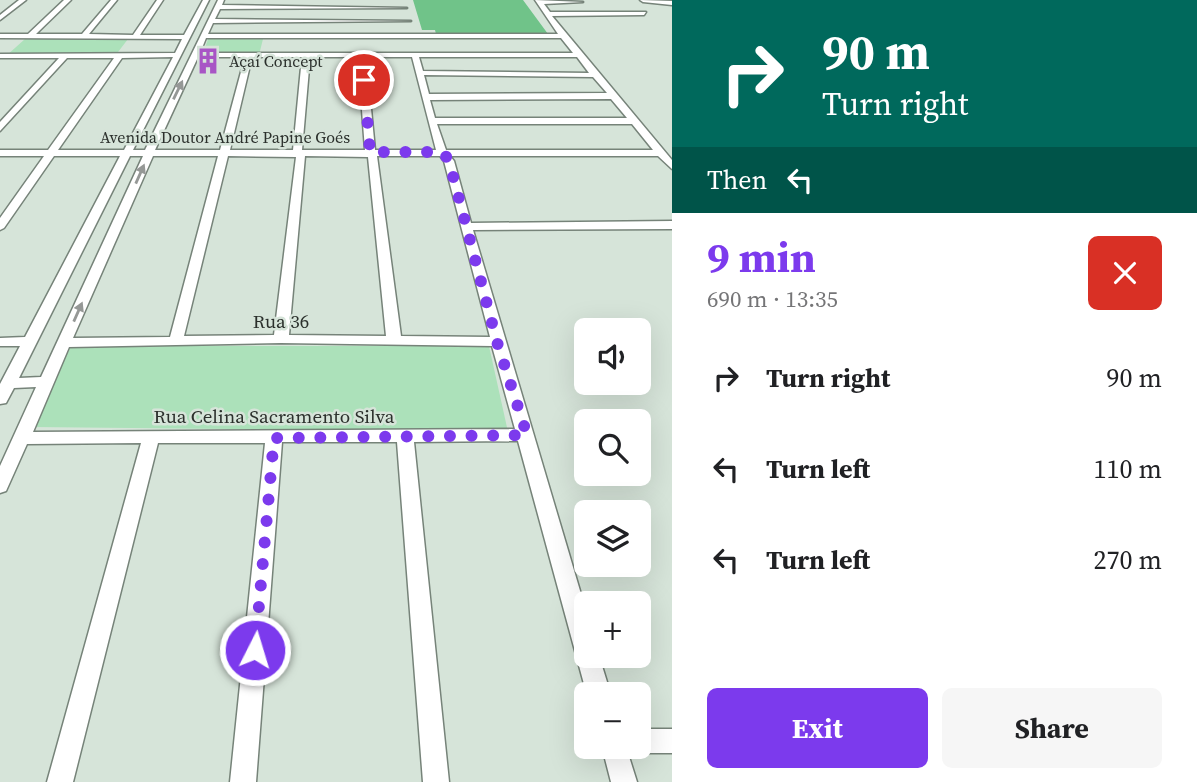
<!DOCTYPE html>
<html lang="en">
<head>
<meta charset="utf-8">
<style>
  body { margin:0; font-family:"Source Serif 4",serif; background:#f6f6f6; color:#202124; height:100vh; display:flex; flex-direction:column; font-size:26px; white-space:nowrap }
  * { box-sizing:border-box; margin:0 }
  p { font-size:23px; color:#757577 }
  .icon { flex:none; width:38px; height:38px; fill:none; stroke:currentColor; stroke-width:2; stroke-linecap:round; stroke-linejoin:round }
  .map { position:relative; flex:1; overflow:hidden }
  .panel { display:flex; flex-direction:column; background:#fff; width:525px }
  .panel>* { flex:none }
  .banner { background:#00695c; color:#fff; overflow:hidden }
  .buttons { position:absolute; left:574px; top:318px; display:grid; gap:14px }
  .buttons a { display:grid; place-items:center; width:77px; height:77px; border-radius:10px; background:#fff; box-shadow:0 7px 28px #0002; font-size:35px }
  .pin { position:absolute; display:grid; place-items:center; width:60px; height:60px; color:#fff; margin:-30px; border:4px solid #fff; border-radius:50%; box-shadow:0 2px 7px #0007 }
  .me { position:absolute; width:77px; margin:-38px; rotate:5deg; stroke-linejoin:round; filter:drop-shadow(0 0 5px #0008) }
  .turn { display:flex; align-items:center; gap:24px; height:147px; padding:0 35px; font-size:32px }
  .turn .icon { width:91px; height:91px; stroke-width:2.5 }
  .turn b { display:block; font-size:49px; line-height:60px }
  .then { display:flex; align-items:center; height:66px; padding:0 35px; background:#0003; gap:14px; font-size:26px }
  .round { display:grid; place-items:center; flex:none; width:74px; height:74px; border-radius:10px; background:#f6f6f6 }
  .head { display:flex; align-items:center; justify-content:space-between; height:119px; padding:0 35px }
  h1 { font-size:42px; font-weight:700; line-height:52px; color:#7c3aed }
  .button { display:flex; gap:14px; margin-top:auto; padding:14px 35px }
  .button a { flex:1; height:80px; border-radius:10px; background:#7c3aed; color:#fff; font-size:28px; font-weight:700; line-height:80px; text-align:center }
  .button a+a { background:#f6f6f6; color:#202124 }
  ul { padding:0; list-style:none }
  li { display:flex; align-items:center; gap:21px; height:91px; padding:0 35px }
  li div { flex:1 }
  li b { display:block; font-size:26px }
  li em { font-style:normal }
  main { display:flex; flex:1; min-height:0 }
  .map>svg:first-child { display:block }
</style>
</head>
<body>
<main>
<div class="map">
<svg width="672" height="782" viewBox="0 0 672 782">
  <rect width="100%" height="100%" fill="#d6e4d9"/>
  <path fill="#ace1ba" d="M25 39H128L115 56H6Z
    M208 39H263L259 55 203 54Z
    M71 346H489L508 432 32 427Z"/>
  <path fill="#70c389" d="M413 0H523L548 34H436L435 30H422Z"/>
  <g fill="none" stroke-linecap="round" stroke-linejoin="round">
    <g stroke="#768379" stroke-width="3">
      <path id="minor" d="M19 0H26L0 20V15Z
        M64 0H71L36 34H82L111 0H117L89 34 133 35 157 0H163L140 35H184L203 0H209L133 150H145L218 0H224L222 5 407 8 220 9 215 19 411 21 213 23 208 34H558L535 0 583 2 544 4 550 12H646L644 15 552 16 672 160V169L658 156H450L454 161 471 223 672 221V229L473 230 586 611V656H599L611 695H587L518 441 414 442 449 782H423L397 442H282L256 782H230L265 443H158L73 782H47L141 443 27 444 6 491 0 493V466L36 387 14 388 6 403 0 404V384L20 346H0V338L25 337 120 156H54L4 228 0 230V218L44 156H0V150H48L114 58H67L0 131V122L59 58H0V54L175 53 182 39 0 38V34H28ZM206 38H561L573 53H200ZM173 57 124 150H58L122 58ZM198 57H245L220 150H155ZM252 57H302L293 150H230ZM310 57H358L365 150H302ZM366 57H412L436 150H375ZM419 57H577L589 73 423 71ZM424 75 593 77 607 93 429 94ZM611 99 627 118H435L430 100ZM437 124H632L653 150H446ZM130 156H143L41 377 19 378ZM153 156H218L170 337 73 338ZM228 156 296 157 274 335 184 336ZM305 156 368 157 386 336 289 335ZM377 156H440L444 161 490 337 401 336ZM281 343 492 346 515 429 33 432 69 347Z
        M640 0 672 1V5L643 2Z
        M639 729H672V753H639L630 750 629 747H639Z
        M602 747H626L637 782H611Z"/>
    </g>
    <use href="#minor" fill="#fff" fill-rule="evenodd"/>
  </g>
  <defs><path id="oneway-solid" d="M-6-.8H1V-3.2L6.5 0L1 3.2V.8H-6Z" transform="scale(1.75)"/></defs>
  <g fill="#959896">
    <use href="#oneway-solid" transform="translate(178 90) rotate(-64)"/>
    <use href="#oneway-solid" transform="translate(140 174) rotate(-66)"/>
    <use href="#oneway-solid" transform="translate(78 312) rotate(-66)"/>
  </g>
  <g fill="none" stroke-linecap="round" stroke-linejoin="round">
    <path stroke="#7c3aed" stroke-width="12" stroke-dasharray="0 21.6" d="M255 650 274 438 527 435 497 342 449 161 443 152H370L364 80"/>
  </g>
  <defs>
    <g id="building-bare" transform="scale(2.1)"><path d="M-4-6H4V6H1V3H-1V6H-4ZM-2.5-4.3h1.7v1.8h-1.7ZM.8-4.3h1.7v1.8H.8ZM-2.5-1h1.7V.8h-1.7ZM.8-1h1.7V.8H.8Z" fill="#a855c5" stroke="#d6e4d9" stroke-width="2.5" paint-order="stroke"/></g>
  </defs>
  <g fill-rule="evenodd">
    <use href="#building-bare" x="208" y="61"/>
  </g>
  <g text-anchor="middle" dominant-baseline="central" stroke-width="5" stroke-linejoin="round" paint-order="stroke">
    <g font-size="16" fill="#2b302c" stroke="#d6e4d9" text-anchor="start">
      <text x="229" y="61">Açaí Concept</text>
    </g>
    <g font-size="16" fill="#2b302c" stroke="#d6e4d9">
      <text x="225" y="137">Avenida Doutor André Papine Goés</text>
    </g>
    <g font-size="19" fill="#2b302c" stroke="#d6e4d9">
      <text x="281" y="321">Rua 36</text>
      <text x="274" y="416">Rua Celina Sacramento Silva</text>
    </g>
  </g>
</svg>
<div class="buttons">
<a><svg class="icon" aria-label="sound" viewBox="0 0 24 24"><path d="M4 9h4l5-4v14l-5-4H4zM17 9q2 3 0 6"/></svg></a>
<a><svg class="icon" aria-label="search" viewBox="0 0 24 24"><circle cx="10" cy="10" r="6"/><path d="M15 15l6 6"/></svg></a>
<a><svg class="icon" aria-label="layers" viewBox="0 0 24 24"><path d="M12 4l9 5-9 5-9-5zM3 14l9 5 9-5"/></svg></a>
<a>+</a>
<a>−</a>
</div>
<div class="pin" style="left:364px;top:80px;background:#d93025"><svg class="icon" aria-label="arrive" viewBox="0 0 24 24"><path d="M6 21V4h12l-3 4 3 4H6"/></svg></div>
<svg class="me" style="left:255px;top:650px" viewBox="-20 -20 40 40"><circle r="17" fill="#7c3aed" stroke="#fff" stroke-width="3"/><path d="M0-11L8 9 0 5-8 9z" fill="#fff"/></svg>
</div>
<section class="panel">
<div class="banner">
<div class="turn"><svg class="icon" aria-label="right" viewBox="0 0 24 24"><path d="M7 20v-9h11M14 6l5 5-5 5"/></svg><div><b>90 m</b>Turn right</div></div>
<div class="then">Then<svg class="icon" aria-label="left" viewBox="0 0 24 24"><path d="M17 20v-9H6M10 6l-5 5 5 5"/></svg></div>
</div>
<div class="head"><div><h1>9 min</h1><p>690 m · 13:35</p></div><a class="round" style="background:#d93025;color:#fff"><svg class="icon" aria-label="close" viewBox="0 0 24 24"><path d="M6 6l12 12M18 6L6 18"/></svg></a></div>
<ul>
<li><svg class="icon" aria-label="right" viewBox="0 0 24 24"><path d="M7 20v-9h11M14 6l5 5-5 5"/></svg><div><b>Turn right</b></div><em>90 m</em></li>
<li><svg class="icon" aria-label="left" viewBox="0 0 24 24"><path d="M17 20v-9H6M10 6l-5 5 5 5"/></svg><div><b>Turn left</b></div><em>110 m</em></li>
<li><svg class="icon" aria-label="left" viewBox="0 0 24 24"><path d="M17 20v-9H6M10 6l-5 5 5 5"/></svg><div><b>Turn left</b></div><em>270 m</em></li>
</ul>
<div class="button"><a>Exit</a><a>Share</a></div>
</section>
</main>
</body>
</html>
